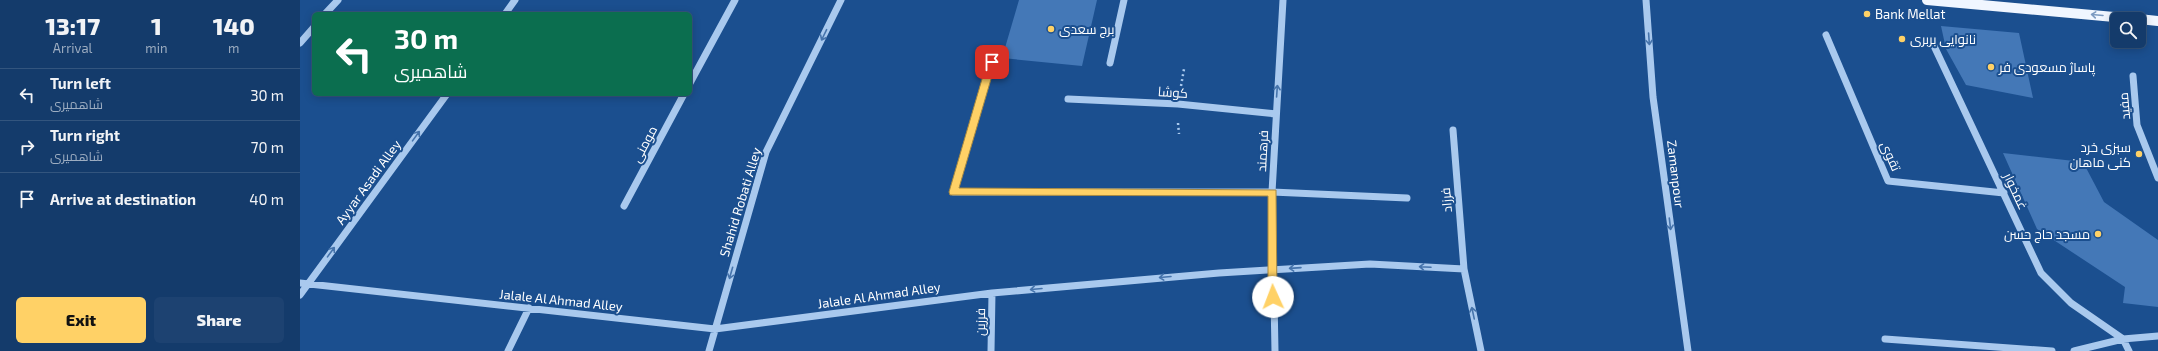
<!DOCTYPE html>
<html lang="en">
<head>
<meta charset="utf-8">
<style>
  body { margin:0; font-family:"Exo 2",Cairo,sans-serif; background:#1d4271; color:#f1f3f6; height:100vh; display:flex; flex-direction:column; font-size:15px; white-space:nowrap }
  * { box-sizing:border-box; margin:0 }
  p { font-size:13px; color:#9dadc1 }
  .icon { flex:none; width:22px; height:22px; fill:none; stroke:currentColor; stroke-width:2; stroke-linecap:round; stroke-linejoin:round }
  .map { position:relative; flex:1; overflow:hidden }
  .sheet { display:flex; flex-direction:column; background:#143b6b; width:300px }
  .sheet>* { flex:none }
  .guide { position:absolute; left:12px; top:12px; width:380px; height:84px; border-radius:6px; box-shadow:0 2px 10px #0003,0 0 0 1px #33557e; background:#0b6e4f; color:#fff; overflow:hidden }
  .fabs { position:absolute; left:1810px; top:12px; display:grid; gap:8px }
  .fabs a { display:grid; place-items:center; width:36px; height:36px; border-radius:6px; background:#143b6b; box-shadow:0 2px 10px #0003,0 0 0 1px #33557e; font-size:20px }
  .pin { position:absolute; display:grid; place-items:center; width:34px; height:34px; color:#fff; margin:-17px; border-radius:8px; box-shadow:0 2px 6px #0006 }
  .me { position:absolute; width:44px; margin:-22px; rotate:358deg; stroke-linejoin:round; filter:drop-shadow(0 0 3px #0008) }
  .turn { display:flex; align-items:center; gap:14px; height:84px; padding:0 16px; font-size:18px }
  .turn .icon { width:52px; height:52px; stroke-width:2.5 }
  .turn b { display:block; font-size:28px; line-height:34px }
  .eta { display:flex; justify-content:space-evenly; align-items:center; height:68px; text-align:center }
  .eta b { font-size:24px; font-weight:800; line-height:28px }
  .button { display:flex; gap:8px; margin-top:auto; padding:8px 16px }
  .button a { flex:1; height:46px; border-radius:6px; background:#ffd166; color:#111; font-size:16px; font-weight:800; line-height:46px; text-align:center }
  .button a+a { background:#1d4271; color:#f1f3f6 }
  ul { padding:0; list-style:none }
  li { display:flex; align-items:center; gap:12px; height:52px; padding:0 16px; border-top:1px solid #33557e }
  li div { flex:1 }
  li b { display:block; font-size:15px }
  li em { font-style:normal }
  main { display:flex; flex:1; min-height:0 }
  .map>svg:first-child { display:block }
</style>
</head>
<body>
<main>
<section class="sheet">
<div class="eta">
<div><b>13:17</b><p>Arrival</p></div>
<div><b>1</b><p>min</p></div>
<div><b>140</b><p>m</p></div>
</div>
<ul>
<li><svg class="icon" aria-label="left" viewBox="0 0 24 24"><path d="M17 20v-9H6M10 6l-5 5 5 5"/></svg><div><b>Turn left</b><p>شاهمیری</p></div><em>30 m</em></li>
<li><svg class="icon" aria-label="right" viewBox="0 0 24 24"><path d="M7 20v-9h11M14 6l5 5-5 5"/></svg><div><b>Turn right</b><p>شاهمیری</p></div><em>70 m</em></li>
<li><svg class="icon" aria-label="arrive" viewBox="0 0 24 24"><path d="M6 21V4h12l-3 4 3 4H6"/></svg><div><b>Arrive at destination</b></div><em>40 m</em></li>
</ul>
<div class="button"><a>Exit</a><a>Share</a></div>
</section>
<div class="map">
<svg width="1858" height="351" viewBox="0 0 1858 351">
  <rect width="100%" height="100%" fill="#1b4f8f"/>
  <path fill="#4478b7" d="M719 0H797L782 66 702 58Z
    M1641 26 1719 33 1733 98 1666 85 1646 49Z
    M1703 153 1783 162 1804 202 1858 240V307L1823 303 1825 287 1737 229Z"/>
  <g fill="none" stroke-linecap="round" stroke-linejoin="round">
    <path stroke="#a9c9ee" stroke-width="2.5" stroke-dasharray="2 3" stroke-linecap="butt" d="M881 86 884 69
      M878 123 879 134"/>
    <path stroke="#a9c9ee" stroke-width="7" d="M1346 0 1353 97 1388 351
      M25 14 38 0
      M205 14 215 0
      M1526 35 1588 181 1704 193
      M0 43 14 27
      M1634 46 1741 273 1771 303 1823 339 1829 351
      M692 62 653 192H972L1107 198
      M810 63 824 0
      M1833 76 1837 125 1858 178
      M390 83 435 0
      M768 99 878 104 976 114
      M1153 130 1164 269 1181 351
      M324 206 384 94
      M0 283 415 329 692 293 919 273 1070 264 1164 269
      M0 295 147 94
      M1585 339 1752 351
      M208 351 229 308
      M409 351 466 152 541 0
      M691 351 692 293
      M975 351 972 192 983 0
      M1774 351 1823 339 1858 336"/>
    <path stroke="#f0f6ff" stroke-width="10" d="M1627 0 1836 19
      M1839 19 1858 21"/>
  </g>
  <defs><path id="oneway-shaft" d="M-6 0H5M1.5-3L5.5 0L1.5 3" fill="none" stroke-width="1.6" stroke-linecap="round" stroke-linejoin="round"/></defs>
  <use stroke="#7b9ac1" href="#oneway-shaft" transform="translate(1797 15) rotate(-175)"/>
  <g stroke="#4674ac">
    <use href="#oneway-shaft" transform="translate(524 35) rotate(116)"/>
    <use href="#oneway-shaft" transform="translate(1349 39) rotate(86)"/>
    <use href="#oneway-shaft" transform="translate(977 91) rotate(-86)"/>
    <use href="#oneway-shaft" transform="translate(116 136) rotate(-54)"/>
    <use href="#oneway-shaft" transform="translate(1370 224) rotate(83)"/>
    <use href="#oneway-shaft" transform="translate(31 252) rotate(-54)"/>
    <use href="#oneway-shaft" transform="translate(1125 267) rotate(-177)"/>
    <use href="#oneway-shaft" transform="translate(995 268) rotate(176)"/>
    <use href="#oneway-shaft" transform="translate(431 273) rotate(106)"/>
    <use href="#oneway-shaft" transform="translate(865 277) rotate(175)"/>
    <use href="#oneway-shaft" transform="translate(736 289) rotate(175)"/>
    <use href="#oneway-shaft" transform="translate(1173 313) rotate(-102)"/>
  </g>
  <path fill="#ffd166" stroke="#a68842" d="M692 59 696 62 659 188 976 190 977 300H970L968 297V196L650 195 649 192 687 62Z"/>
  <g fill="#ffd166" stroke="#1b4f8f" stroke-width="1.5">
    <circle cx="1567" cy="14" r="4"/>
    <circle cx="751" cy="29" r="4"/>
    <circle cx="1602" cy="39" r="4"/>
    <circle cx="1691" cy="67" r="4"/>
    <circle cx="1839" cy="154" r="4"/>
    <circle cx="1798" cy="234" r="4"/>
  </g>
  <g text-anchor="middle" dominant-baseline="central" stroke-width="4" stroke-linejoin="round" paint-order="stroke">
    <g font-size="13" fill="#fff" stroke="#1b4f8f" text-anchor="start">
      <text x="1575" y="14">Bank Mellat</text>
      <text x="759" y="29">برج سعدی</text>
      <text x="1610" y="39">نانوایی بربری</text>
      <text x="1699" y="67">پاساژ مسعودی فر</text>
      <text x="1831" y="147" text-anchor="end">سبزی خرد<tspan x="1831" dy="15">کنی ماهان</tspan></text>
      <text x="1790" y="234" text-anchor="end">مسجد حاج حسن</text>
    </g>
    <g font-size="13" fill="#fff" stroke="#1b4f8f">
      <text transform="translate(873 92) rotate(4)">کوشا</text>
      <text transform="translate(1824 106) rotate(-95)">مفید</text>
      <text transform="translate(344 144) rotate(-62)">مومنی</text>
      <text transform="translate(962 151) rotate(-87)">فرهمند</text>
      <text transform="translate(1591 156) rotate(66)">تقوی</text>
      <text transform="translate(1376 174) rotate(83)">Zamanpour</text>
      <text transform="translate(68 182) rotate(-54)">Ayyar Asadi Alley</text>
      <text transform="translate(1716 191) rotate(65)">غمخوار</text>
      <text transform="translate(1146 200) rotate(-95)">فرزاد</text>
      <text transform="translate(440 202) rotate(-73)">Shahid Robati Alley</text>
      <text transform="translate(579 295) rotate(-8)">Jalale Al Ahmad Alley</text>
      <text transform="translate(261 300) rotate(6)">Jalale Al Ahmad Alley</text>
      <text transform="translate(680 322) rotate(-89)">فرزین</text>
    </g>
  </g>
</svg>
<div class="fabs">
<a><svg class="icon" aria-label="search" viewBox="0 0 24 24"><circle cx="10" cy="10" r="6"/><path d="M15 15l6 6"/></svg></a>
</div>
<div class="pin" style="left:692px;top:62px;background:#d93025"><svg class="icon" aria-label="arrive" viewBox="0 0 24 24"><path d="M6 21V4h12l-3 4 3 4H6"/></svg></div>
<svg class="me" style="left:973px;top:297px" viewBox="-20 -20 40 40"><circle r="19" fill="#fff"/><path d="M0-13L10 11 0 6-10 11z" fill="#ffd166"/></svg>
<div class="guide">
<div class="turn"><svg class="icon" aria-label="left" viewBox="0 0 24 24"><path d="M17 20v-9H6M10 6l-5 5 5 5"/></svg><div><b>30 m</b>شاهمیری</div></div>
</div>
</div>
</main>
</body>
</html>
